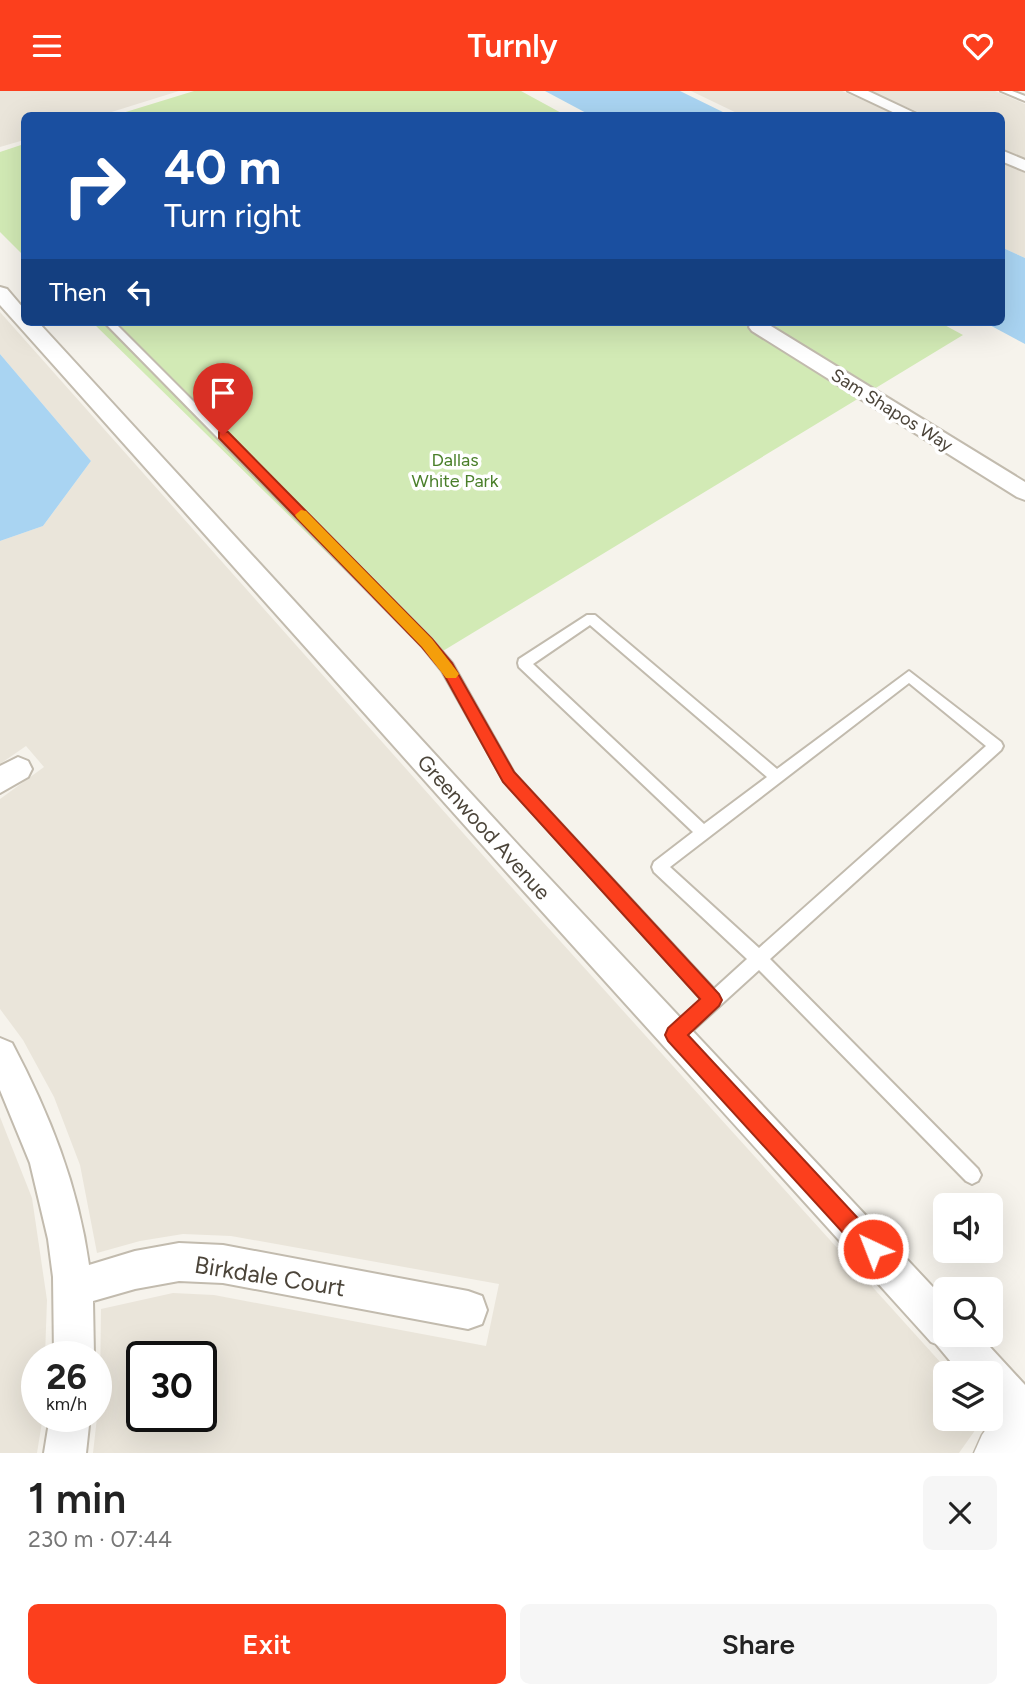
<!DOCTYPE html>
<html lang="en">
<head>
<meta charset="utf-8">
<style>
  body { margin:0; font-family:Figtree,sans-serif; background:#f6f6f6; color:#222; height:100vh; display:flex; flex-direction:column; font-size:26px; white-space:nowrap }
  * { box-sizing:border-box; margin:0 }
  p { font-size:23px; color:#767676 }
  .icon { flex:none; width:38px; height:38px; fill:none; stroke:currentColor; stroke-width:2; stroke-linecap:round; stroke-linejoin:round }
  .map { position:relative; height:1362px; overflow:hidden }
  .panel { display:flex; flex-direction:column; background:#fff; flex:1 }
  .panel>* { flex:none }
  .hud { position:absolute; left:21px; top:21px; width:984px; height:214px; border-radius:10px; box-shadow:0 7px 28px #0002; background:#1a4fa0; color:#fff; overflow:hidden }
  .fabs { position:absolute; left:933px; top:1102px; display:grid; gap:14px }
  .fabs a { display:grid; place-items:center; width:70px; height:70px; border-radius:10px; background:#fff; box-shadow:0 7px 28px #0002; font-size:35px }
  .speed { position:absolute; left:21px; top:1250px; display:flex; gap:14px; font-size:35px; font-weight:700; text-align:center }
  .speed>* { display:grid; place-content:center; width:91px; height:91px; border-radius:50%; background:#fff; box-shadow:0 7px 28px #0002; line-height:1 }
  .speed small { font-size:18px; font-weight:400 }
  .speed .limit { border:4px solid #111; border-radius:10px; background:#fff; color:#111 }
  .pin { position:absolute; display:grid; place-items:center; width:60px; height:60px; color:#fff; margin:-72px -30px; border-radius:50% 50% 50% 0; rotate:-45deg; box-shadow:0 0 7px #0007 }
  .pin .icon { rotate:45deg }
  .me { position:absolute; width:77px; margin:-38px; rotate:317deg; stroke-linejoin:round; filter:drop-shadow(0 0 5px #0008) }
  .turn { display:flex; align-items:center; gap:24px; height:147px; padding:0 28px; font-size:32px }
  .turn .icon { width:91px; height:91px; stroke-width:2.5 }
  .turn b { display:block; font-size:49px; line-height:60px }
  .then { display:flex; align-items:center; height:66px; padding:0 28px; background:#0003; gap:14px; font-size:26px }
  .round { display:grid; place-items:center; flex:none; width:74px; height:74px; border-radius:10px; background:#f6f6f6 }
  .overview { display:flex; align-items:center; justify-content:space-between; height:119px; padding:0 28px }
  h1 { font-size:42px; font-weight:600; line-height:52px }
  .cta { display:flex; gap:14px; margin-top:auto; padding:14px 28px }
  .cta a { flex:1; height:80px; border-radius:10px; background:#fc3f1d; color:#fff; font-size:28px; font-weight:600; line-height:80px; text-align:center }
  .cta a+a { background:#f6f6f6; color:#222 }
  header { display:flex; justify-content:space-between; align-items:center; height:91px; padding:0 28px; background:#fc3f1d; color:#fff; font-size:32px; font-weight:600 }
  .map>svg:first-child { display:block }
</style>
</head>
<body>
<header><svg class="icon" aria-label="menu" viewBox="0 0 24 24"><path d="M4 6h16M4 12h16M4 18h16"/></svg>Turnly<svg class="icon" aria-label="heart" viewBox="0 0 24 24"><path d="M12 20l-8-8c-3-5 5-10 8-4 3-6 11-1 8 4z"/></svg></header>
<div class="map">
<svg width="1025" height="1362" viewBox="0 0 1025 1362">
  <rect width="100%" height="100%" fill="#f6f3ec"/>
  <path fill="#eae5da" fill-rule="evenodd" d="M0 0H179L102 24H24V49L0 56Z
    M691 0H842L897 24H741Z
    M869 0H995L1025 13V68L1001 58V24H925Z
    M1001 71 1025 82V167L1001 156Z
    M0 221 496 779 951 1283H945V1328H983L959 1362H93L100 1300 101 1218 173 1202 214 1204 486 1255 499 1193 231 1145 183 1143 140 1150 97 1162 80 1074 54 1006 23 949 0 918V708L44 676 26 655 0 673V450L43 435 91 370 0 263ZM142 1265H201V1325H142Z
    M0 1026 32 1107 47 1209 45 1265H37V1325H43L37 1362H0Z"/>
  <path fill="#d2eab5" d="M194 0H521L565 24H116Z
    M24 53V165L0 141V61Z
    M92 231H939L963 244 433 566Z"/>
  <path fill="#a9d4f2" d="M545 0H680L729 24H590Z
    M1001 156 1025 167V253L984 231H1001Z
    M0 263 91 370 43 435 0 450Z"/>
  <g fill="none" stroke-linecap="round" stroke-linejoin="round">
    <g stroke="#c2bbae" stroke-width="4">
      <path id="service" d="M1001 0H1012L1025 5V10Z
        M104 231H114L432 549 452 572 514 682 714 898 747 868 654 781 652 776 654 771 693 741 519 576 518 572 519 568 587 524H595L777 678 909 580 1001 651 1003 655 1001 659 770 868 978 1078 981 1084 978 1090 972 1093 966 1090 759 879 681 950 675 952 669 950 667 944 669 938 702 909 504 690 442 580 422 555ZM590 534 767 686 704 733 533 573ZM909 592 986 655 759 857 670 776Z"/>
    </g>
    <g stroke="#c2bbae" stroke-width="4">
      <path id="minor" d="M848 0H868L919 24H899Z
        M1001 59 1025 69V80L1001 70Z
        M0 196 7 198 24 218V231H38L521 757 945 1209V1244H979L1025 1294V1343L1011 1337 990 1316V1283H961L936 1253 931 1251 501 775 17 233 0 214Z
        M752 232H766L1025 391V409L1017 406 752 240 749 236Z
        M18 666 28 670 32 678 28 686 0 702V675Z
        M0 947 12 952C49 1022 78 1094 89 1174L135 1160 179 1152 223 1154 468 1200 482 1205 487 1219 482 1233 468 1238 223 1192 179 1190 135 1198 93 1210 94 1265H54L53 1186 48 1148 30 1072 0 999Z
        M50 1325H90L86 1362H44Z"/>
    </g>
    <g stroke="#c2bbae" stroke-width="3">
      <path id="tertiary" d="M1025 1301V1362H974L982 1344 1007 1308Z"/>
    </g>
    <use href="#service" fill="#fff" fill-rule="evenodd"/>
    <use href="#minor" fill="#fff" fill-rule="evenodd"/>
    <use href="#tertiary" fill="#fff" fill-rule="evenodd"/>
  </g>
  <path fill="#fc3f1d" stroke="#a42913" stroke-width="2" d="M223 340 228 341 432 548 452 572 514 681 719 903 722 909 719 915 688 944 880 1151 883 1158 880 1166 873 1169 865 1166 668 950 665 944 668 937 700 908 503 691 442 580 422 556 219 347V341Z"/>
  <path fill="#f59e0b" d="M301 419 306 420 432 548 456 579 459 583 456 587H446L422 556 297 427 295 424Z"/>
  <g text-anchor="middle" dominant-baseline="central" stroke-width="7" stroke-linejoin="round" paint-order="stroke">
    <g font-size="18" fill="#4b4439" stroke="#fff">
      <text transform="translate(892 319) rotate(32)">Sam Shapos Way</text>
    </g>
    <g font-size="18" fill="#4a7f2a" stroke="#fff">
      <text x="455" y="369">Dallas<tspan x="455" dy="21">White Park</tspan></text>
    </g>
    <g font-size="21" fill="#4b4439" stroke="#fff">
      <text transform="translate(484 736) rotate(48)">Greenwood Avenue</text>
    </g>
    <g font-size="24" fill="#4b4439" stroke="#fff">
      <text transform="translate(270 1185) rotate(9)">Birkdale Court</text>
    </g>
  </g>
</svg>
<div class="fabs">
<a><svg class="icon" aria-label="sound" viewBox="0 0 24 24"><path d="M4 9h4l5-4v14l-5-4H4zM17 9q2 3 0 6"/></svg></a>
<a><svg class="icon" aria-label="search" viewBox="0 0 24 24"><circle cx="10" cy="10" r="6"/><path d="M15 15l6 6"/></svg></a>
<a><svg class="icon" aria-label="layers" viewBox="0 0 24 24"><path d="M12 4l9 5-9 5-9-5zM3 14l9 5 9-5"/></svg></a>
</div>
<div class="speed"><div>26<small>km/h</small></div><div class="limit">30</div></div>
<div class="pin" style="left:223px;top:344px;background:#d93025"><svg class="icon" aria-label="arrive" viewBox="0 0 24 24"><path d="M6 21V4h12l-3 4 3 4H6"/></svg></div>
<svg class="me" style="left:873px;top:1158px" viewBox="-20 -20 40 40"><circle r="17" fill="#fc3f1d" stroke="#fff" stroke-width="3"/><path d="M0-11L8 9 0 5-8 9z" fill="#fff"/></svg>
<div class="hud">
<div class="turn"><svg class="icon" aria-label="right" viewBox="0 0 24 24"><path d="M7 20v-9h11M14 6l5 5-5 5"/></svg><div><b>40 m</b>Turn right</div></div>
<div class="then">Then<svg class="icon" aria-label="left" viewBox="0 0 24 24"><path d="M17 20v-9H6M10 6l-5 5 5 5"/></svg></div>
</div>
</div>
<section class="panel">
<div class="overview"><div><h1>1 min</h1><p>230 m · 07:44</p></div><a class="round"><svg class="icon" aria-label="close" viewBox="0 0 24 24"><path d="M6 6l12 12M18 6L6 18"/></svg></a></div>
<div class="cta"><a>Exit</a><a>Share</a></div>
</section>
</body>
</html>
